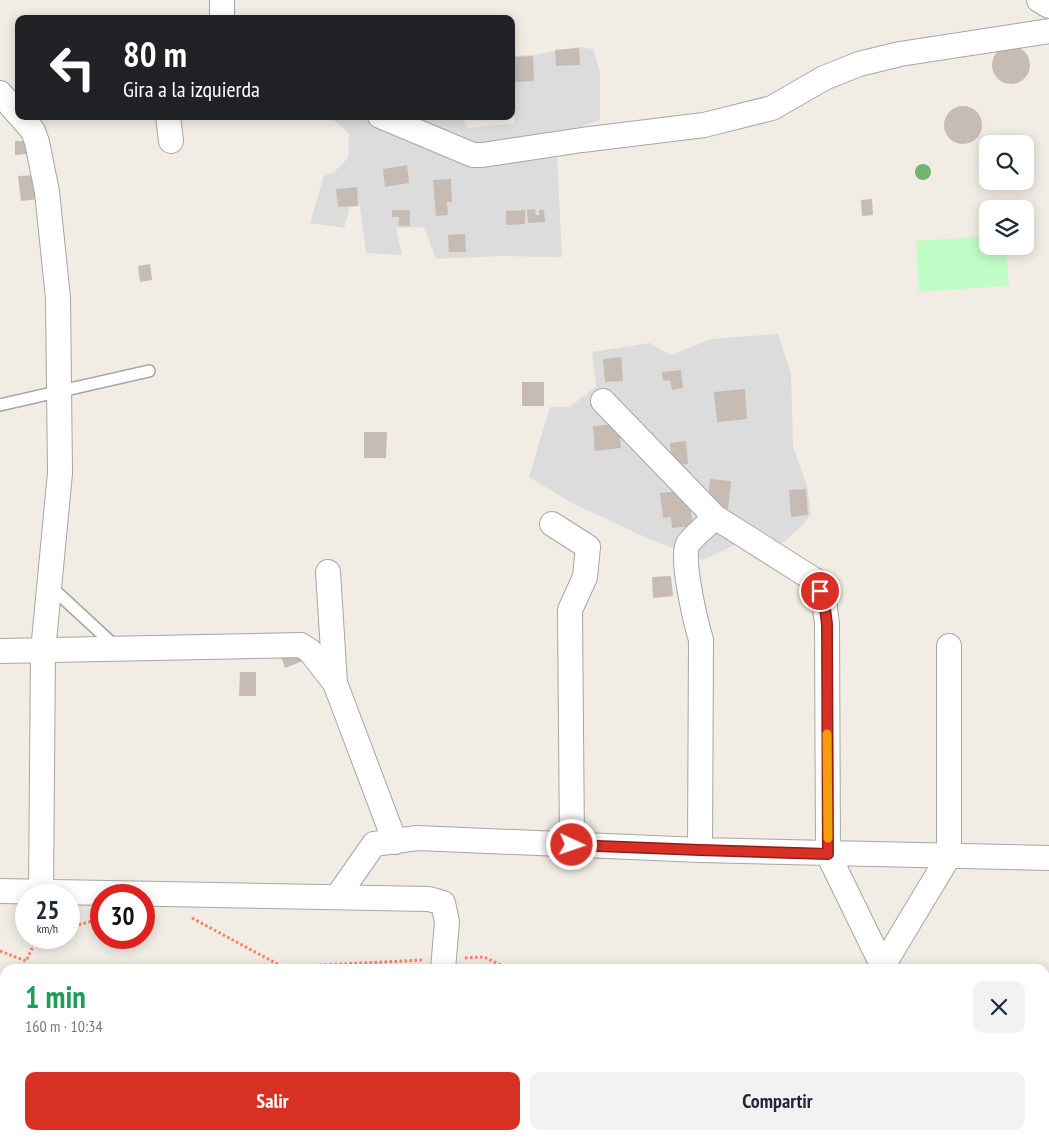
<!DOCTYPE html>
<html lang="es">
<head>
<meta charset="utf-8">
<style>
  body { margin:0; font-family:"PT Sans Narrow",sans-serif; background:#f2f2f3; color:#1f2937; height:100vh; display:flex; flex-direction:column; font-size:19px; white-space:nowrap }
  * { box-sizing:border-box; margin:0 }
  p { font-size:16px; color:#747a83 }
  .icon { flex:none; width:28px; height:28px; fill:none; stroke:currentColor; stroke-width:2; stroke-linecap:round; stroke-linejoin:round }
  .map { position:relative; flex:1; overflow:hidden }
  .side { position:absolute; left:0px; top:964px; width:1050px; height:176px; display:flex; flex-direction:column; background:#fff; border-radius:15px 15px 0 0; box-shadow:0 2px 12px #0003 }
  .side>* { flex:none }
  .guide { position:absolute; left:15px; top:15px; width:500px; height:105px; border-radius:10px; box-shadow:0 2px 12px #0003; background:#202124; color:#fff; overflow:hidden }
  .buttons { position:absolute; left:979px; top:135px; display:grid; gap:10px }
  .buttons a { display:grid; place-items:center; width:55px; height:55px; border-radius:10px; background:#fff; box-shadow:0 2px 12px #0003; font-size:25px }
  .speed { position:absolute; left:15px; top:884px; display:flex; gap:10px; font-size:25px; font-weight:700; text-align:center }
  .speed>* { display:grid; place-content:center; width:65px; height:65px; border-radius:50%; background:#fff; box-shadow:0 2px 12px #0003; line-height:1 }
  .speed small { font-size:12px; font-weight:400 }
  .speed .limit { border:8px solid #d22; background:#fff; color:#111 }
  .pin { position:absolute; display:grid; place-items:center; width:42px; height:42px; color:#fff; margin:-21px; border:2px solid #fff; border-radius:50%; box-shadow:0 1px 5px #0007 }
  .me { position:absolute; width:55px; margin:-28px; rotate:93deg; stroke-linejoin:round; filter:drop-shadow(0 0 4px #0008) }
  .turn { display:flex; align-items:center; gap:18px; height:105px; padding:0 25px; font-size:22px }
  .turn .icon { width:65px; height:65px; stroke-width:2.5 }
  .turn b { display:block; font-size:35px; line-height:42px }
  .round { display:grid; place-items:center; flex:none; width:52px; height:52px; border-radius:10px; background:#f2f2f3 }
  .overview { display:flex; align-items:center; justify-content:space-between; height:85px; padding:0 25px }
  h1 { font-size:30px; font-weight:700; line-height:38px; color:#1e9e55 }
  .action { display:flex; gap:10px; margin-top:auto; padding:10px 25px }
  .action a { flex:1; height:58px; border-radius:10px; background:#d93025; color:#fff; font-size:20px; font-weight:700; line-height:58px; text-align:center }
  .action a+a { background:#f2f2f3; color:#1f2937 }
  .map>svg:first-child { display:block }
</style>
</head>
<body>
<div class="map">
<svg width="1049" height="1139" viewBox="0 0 1049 1139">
  <rect width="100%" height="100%" fill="#f1ede5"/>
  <path fill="#dddcdc" d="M578 47 593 49 600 72V120L556 135 562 257 500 256 436 259 424 227 396 228 402 255 366 253 360 206 350 207 344 228 310 223 324 176 334 172 348 158 349 134 333 119 337 116H461L468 128 514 123 512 56 533 55Z
    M778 334 791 374 793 446 807 486 811 514 803 525 777 548 739 543 703 560 649 539 572 503 529 477 550 407H569L596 387 592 352 650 343 671 355 712 339Z"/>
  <path fill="#c0fdc7" d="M987 236 988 246H1006L1009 286 919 292 916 241Z"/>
  <path fill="#c6bcb4" d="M992 65a19 19 0 1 1 38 0a19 19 0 1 1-38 0Z
    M579 48 580 65 556 66 555 50Z
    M533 56 534 81 515 82 514 57Z
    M944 125a19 19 0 1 1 38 0a19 19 0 1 1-38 0Z
    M15 141H26L27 154 15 155Z
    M407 165 409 183 385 187 383 169Z
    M36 175 39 199 21 201 18 176Z
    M451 179 452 202H447L448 215 436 216 433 180Z
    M357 187 358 206 338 207 336 189Z
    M872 199 873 215 862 216 861 200Z
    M535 209 536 215H539V210H544L545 222 528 223 527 210Z
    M392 210H410V226H399V217H392Z
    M525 210V224L506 225V211Z
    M465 234 466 252H449L448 235Z
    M150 264 152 280 140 282 138 266Z
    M621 357 623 381 605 382 603 359Z
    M681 370 683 388 672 390 670 380 663 381 662 372Z
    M522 382H544V406H522Z
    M745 389 747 419 717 422 714 392Z
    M619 424 621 448 595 451 593 426Z
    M364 432H387L386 458H364Z
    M686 441 688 464 672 466 670 443Z
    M710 479 731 481 728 509 707 507Z
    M806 489 808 515 791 517 789 490Z
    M688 490 693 526 672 528 671 517 663 518 660 493Z
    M671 576 673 596 653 598 652 577Z
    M298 650 303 661 285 668 281 656Z
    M240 672H256V696H239Z"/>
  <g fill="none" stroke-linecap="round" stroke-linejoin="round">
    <g stroke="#a6a6a6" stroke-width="14">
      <path id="lane" d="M0 405 149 371
        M50 586 115 646"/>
    </g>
    <g stroke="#a6a6a6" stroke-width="26">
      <path id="street" d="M222 0V19
        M1039 0 1049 6
        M0 93 19 115
        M20 116 33 131 37 142 47 192 58 298 60 473 43 651 41 892
        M168 116 171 141
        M380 116 473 155H482L582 140 704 125 772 108 824 78 859 64 900 54 1049 31
        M603 401 715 517 816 581 824 601 827 624 828 854 884 969
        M552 524 588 547 585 577 570 610 572 845
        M328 572 335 683
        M0 651 301 645 310 651 335 683 395 842
        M700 850 701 640C696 623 680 557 688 544 692 537 709 524 715 517
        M0 891 429 899 443 903 447 922 443 969
        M337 897 374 844 417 838 700 850 1049 858
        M881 969 949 856V646
        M1045 1104H1049
        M432 1139V1135
        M792 1139 793 1135
        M877 1139 878 1135
        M1015 1139V1135"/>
    </g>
    <path stroke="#ff7e68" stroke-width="3" stroke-dasharray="2.5 2.5" stroke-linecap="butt" d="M192 918 283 967 423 960
      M69 927 101 919
      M0 951 26 961 37 938
      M465 958 484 957 509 969
      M0 1082 5 1081
      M626 1135 629 1139
      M310 1139 311 1135
      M484 1139 486 1135"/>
    <use href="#lane" stroke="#fff" stroke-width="11"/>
    <use href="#street" stroke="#fff" stroke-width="24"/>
  </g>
  <circle fill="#6fb473" cx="923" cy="172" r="8"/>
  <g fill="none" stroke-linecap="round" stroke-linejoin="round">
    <g stroke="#8d1f18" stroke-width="12">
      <path id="route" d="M572 845 700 850 828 854 827 624 824 601 820 591"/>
    </g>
    <use href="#route" stroke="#d93025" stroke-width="9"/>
    <path stroke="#f59e0b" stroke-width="9" d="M827 734 828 838"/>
  </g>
</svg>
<div class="buttons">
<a><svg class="icon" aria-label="search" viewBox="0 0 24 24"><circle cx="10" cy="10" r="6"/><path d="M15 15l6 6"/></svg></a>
<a><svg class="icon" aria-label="layers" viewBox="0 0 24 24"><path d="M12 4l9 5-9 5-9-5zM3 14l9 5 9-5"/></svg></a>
</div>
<div class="speed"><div>25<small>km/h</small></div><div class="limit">30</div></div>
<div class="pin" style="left:820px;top:591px;background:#d93025"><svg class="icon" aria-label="arrive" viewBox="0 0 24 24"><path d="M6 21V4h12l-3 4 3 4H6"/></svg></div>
<svg class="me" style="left:572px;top:845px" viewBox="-20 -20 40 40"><circle r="17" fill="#d93025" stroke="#fff" stroke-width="3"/><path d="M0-11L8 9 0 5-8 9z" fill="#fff"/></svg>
<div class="guide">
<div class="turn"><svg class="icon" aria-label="left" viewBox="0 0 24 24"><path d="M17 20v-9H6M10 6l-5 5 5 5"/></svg><div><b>80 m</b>Gira a la izquierda</div></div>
</div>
<section class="side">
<div class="overview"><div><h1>1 min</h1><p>160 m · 10:34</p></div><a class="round"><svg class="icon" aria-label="close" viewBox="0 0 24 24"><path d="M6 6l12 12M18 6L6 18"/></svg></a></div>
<div class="action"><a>Salir</a><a>Compartir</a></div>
</section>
</div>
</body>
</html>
